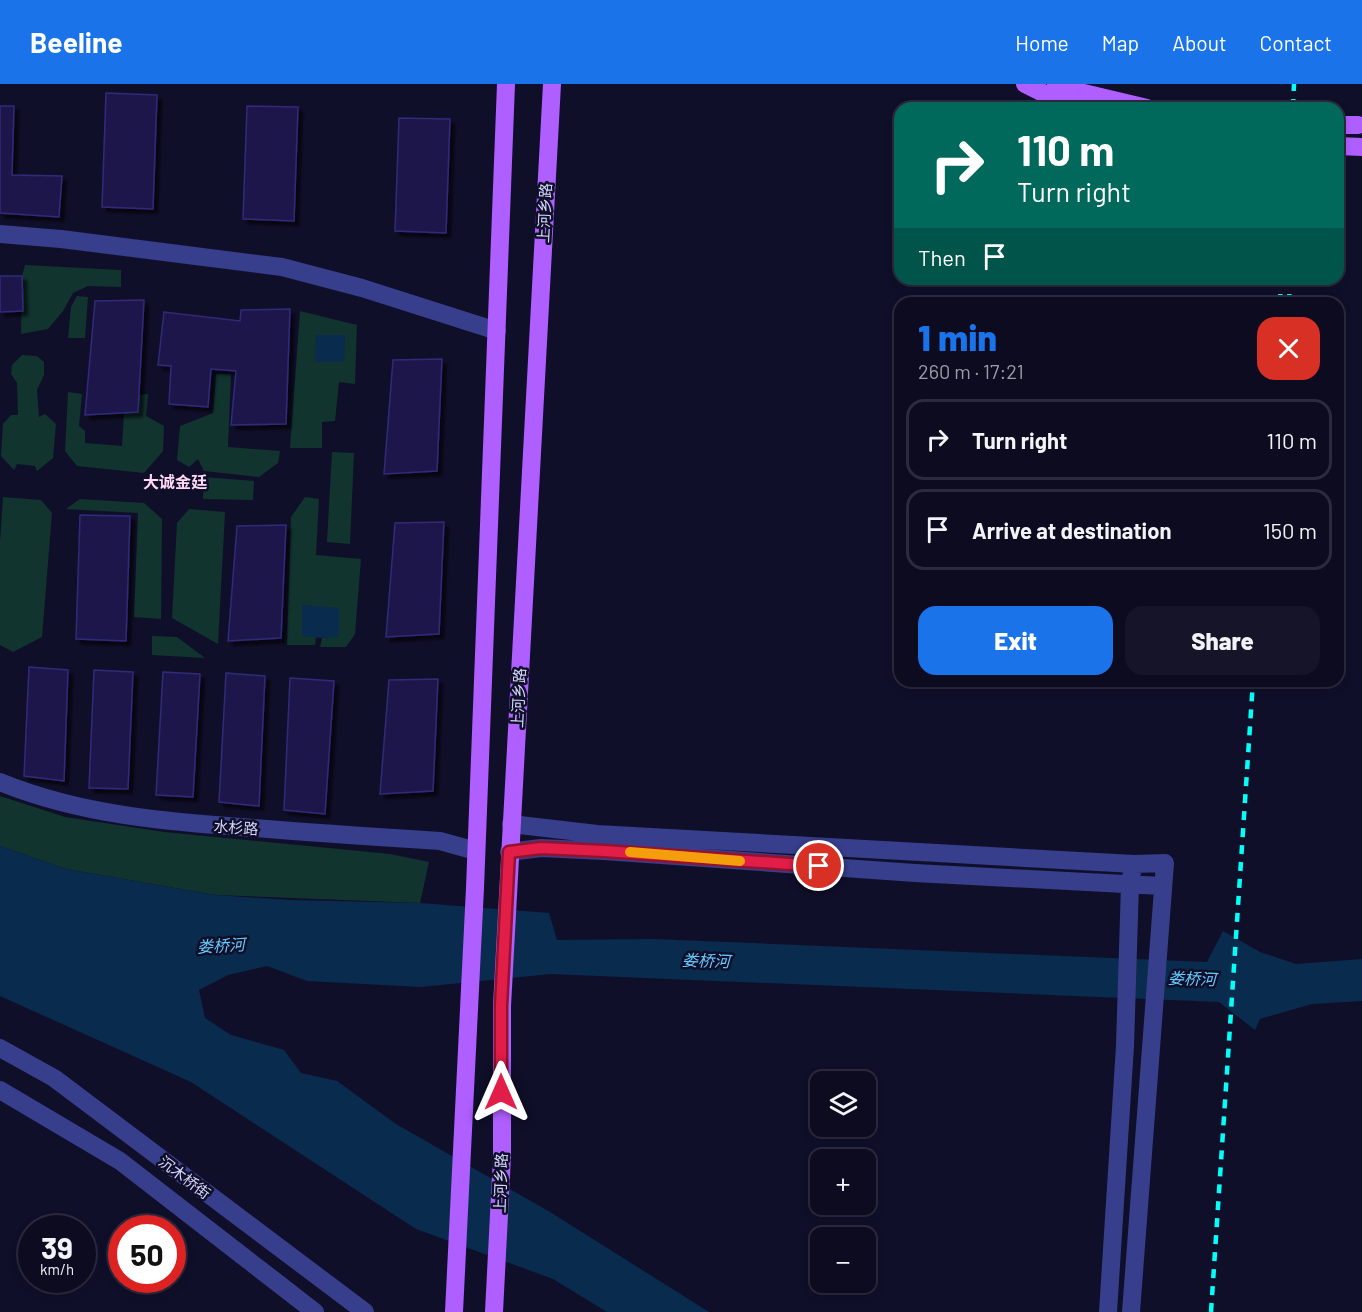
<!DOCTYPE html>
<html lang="en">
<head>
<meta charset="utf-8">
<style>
  body { margin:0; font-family:Barlow,"Noto Sans SC",sans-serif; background:#151429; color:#f1f3f6; height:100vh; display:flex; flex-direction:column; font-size:22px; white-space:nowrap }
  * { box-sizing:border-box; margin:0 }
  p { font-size:20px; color:#9a9ba5 }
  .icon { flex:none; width:33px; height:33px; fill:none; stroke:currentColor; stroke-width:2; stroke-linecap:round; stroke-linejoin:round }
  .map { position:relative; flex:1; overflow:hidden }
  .details { position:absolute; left:894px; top:213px; width:450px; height:390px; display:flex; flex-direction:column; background:#0c0b20; border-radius:18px; box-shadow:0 3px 9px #0003,0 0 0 2px #2c2b3e }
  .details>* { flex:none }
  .top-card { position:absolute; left:894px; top:18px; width:450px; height:183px; border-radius:18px; box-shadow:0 3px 9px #0003,0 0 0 2px #2c2b3e; background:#00695c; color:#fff; overflow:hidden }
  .fabs { position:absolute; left:810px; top:987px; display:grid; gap:12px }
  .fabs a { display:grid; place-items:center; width:66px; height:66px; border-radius:12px; background:#0c0b20; box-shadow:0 3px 9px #0003,0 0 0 2px #2c2b3e; font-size:30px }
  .speed { position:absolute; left:18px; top:1131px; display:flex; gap:12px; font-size:30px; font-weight:700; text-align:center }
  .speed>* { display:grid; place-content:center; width:78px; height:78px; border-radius:50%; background:#0c0b20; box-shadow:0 3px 9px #0003,0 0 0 2px #2c2b3e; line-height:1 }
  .speed small { font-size:15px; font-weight:400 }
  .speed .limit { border:9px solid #d22; background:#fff; color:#111 }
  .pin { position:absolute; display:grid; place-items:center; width:51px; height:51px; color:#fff; margin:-26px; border:3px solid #fff; border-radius:50%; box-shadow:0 2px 6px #0007 }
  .me { position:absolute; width:66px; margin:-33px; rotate:0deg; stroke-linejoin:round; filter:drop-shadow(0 0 4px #0008) }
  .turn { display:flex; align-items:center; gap:21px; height:126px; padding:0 24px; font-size:27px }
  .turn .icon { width:78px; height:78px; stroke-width:2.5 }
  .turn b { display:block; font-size:42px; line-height:51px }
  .then { display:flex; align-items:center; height:57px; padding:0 24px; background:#0003; gap:12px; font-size:22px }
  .round { display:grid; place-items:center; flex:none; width:63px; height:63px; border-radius:18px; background:#151429 }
  .overview { display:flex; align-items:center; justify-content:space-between; height:102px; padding:0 24px }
  h1 { font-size:36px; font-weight:800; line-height:45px; color:#1a73e8 }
  .action { display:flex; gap:12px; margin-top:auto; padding:12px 24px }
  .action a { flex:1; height:69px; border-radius:18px; background:#1a73e8; color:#fff; font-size:24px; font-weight:800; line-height:69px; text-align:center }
  .action a+a { background:#151429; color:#f1f3f6 }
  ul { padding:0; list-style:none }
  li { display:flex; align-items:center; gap:18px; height:81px; margin:0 12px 9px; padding:0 12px; border:3px solid #2c2b3e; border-radius:18px }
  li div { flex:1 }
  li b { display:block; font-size:22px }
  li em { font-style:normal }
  header { display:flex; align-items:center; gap:36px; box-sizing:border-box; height:84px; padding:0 30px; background:#1a73e8; color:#fff }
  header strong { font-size:28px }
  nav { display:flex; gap:33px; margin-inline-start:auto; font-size:21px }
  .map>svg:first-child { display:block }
</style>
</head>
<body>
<header>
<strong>Beeline</strong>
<nav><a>Home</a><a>Map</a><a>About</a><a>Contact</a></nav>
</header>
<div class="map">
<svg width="1362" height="1228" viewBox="0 0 1362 1228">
  <defs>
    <filter id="shadow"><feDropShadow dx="4.5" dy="4.5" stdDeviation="1.5" flood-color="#0009"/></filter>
  </defs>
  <rect width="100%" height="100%" fill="#100f2a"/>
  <path fill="#11342f" d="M25 181 121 186V203L88 202 73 209 63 227 48 245 21 250 22 192Z
    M77 212 88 213 85 254H68L71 223Z
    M300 227 357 241 355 300 339 298 335 337 322 338V364H290Z
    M22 271 37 272 44 278V291L37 306 39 333 45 330 56 340 53 374 37 387 35 382 17 380 14 386 1 372 3 340 11 331H18L17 299 11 290 12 281Z
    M216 290H231L228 363 280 367 278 379 259 393 204 387 198 375 189 383 177 376 180 342 213 329Z
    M68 308 82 310 79 342 85 347V359L122 362 124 329 138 328 139 311 148 310 146 332 164 342 163 367 144 389 77 382 65 367Z
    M332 368 354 369 350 460 327 458Z
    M204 393 254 397 253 416 203 415Z
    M3 413 41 416 52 429 42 553 13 568 0 561V458Z
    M305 413 319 415 316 471 361 475 355 550 346 563H320L322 554 339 552 303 521 302 551 316 553 315 561H287L291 433Z
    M80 415 144 419 162 435 161 535 134 533 138 429 66 425Z
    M189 425 225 428 218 560 172 534 177 439Z
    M152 552 177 553 205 574 152 571Z
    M0 712 65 733 164 748 390 770 429 778 420 819 215 811 66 785 0 762Z"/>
  <path fill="#092b4e" d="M316 251H345L344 278H315Z
    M302 521 339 524V553L322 554 302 552Z
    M0 762 66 785 215 811 290 816 420 819 549 829 557 856 654 855 1207 878 1223 847 1260 868 1296 880 1362 875V917L1312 920 1260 935 1255 946 1219 918 551 890 421 903 307 897 267 882 228 891 199 906 205 934 231 951 284 966 301 989 337 997 396 1040 550 1128 709 1228H607L553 1195 416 1145 191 998 0 912Z"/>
  <path fill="#1d194c" stroke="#302a79" stroke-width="1.5" filter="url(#shadow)" d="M106 9 157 11 153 125 102 123Z
    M0 22H14L12 91 62 92 59 133 0 129Z
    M247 22 298 23 294 137 243 135Z
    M399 34 450 35 446 149 395 147Z
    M0 192H22L23 227 0 228Z
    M144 216 138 328 85 331 95 217Z
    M290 225 286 340 231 341 236 287 211 285 208 323 169 320 171 282 158 281 164 228 240 237 241 226Z
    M442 275 437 387 384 390 393 276Z
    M80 431 130 432 126 557 76 555Z
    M444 438 439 550 386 553 395 439Z
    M286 441 281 554 228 557 237 442Z
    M29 583 68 586 64 697 24 692Z
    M94 586 133 588 128 705 89 704Z
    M163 588 200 590 193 713 156 711Z
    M226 589 265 592 259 722 219 718Z
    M290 594 334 597 325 730 284 726Z
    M438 595 433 707 380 710 389 596Z"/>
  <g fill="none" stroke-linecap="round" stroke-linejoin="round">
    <path stroke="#373e8c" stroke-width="18" d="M0 150 61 155 282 183 362 204 497 247
      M0 698C81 731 168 738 254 744 316 749 378 753 440 757L476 767
      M511 740 597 750 1134 780 1165 779 1131 1228
      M509 768 541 764 604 767 915 789 1162 802
      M0 964 54 994 365 1228
      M0 1006 120 1077 315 1228
      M1108 1228 1125 962 1130 800 1132 788"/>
    <path stroke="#af5eff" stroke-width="18" d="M1025 0 1061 18 1085 24
      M1056 0 1067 5 1147 24
      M1338 41H1358
      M1338 62 1362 63
      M454 1228 475 804 506 0
      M494 1228 502 1072V922L552 0"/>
    <path stroke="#03fff9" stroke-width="4.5" stroke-dasharray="9 8" stroke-linecap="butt" d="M1293 24 1294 0
      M1280 219 1281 195
      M1289 219 1290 195
      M1211 1228 1253 597"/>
  </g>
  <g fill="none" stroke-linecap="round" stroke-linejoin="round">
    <g stroke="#92132f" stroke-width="15">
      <path id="route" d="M501 1008V922L509 768 541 764 604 767 819 782"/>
    </g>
    <use href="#route" stroke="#e11d48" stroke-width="10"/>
    <path stroke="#f59e0b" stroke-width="10" d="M630 768 740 777"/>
  </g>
  <g text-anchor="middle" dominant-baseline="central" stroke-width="5" stroke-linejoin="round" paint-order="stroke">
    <g font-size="15" fill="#d7d8ff" stroke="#100f2a">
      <text transform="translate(544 129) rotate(-87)">上河乡路</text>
      <text transform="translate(518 614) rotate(-87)">上河乡路</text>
      <text transform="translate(236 743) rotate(4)">水杉路</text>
      <text transform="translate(185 1093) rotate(37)">沉木桥街</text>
      <text transform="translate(500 1099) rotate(-88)">上河乡路</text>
    </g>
    <g font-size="16" font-weight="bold" fill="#ffd9f6" stroke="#100f2a">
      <text x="175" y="397">大诚金廷</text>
    </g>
    <g font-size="16" font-style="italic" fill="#65cbff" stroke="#100f2a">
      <text transform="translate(221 861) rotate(-3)">娄桥河</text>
      <text transform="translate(706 876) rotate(2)">娄桥河</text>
      <text transform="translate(1192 894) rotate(2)">娄桥河</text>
    </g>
  </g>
</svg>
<div class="fabs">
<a><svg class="icon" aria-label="layers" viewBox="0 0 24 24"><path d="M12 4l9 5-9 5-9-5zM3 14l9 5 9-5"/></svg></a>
<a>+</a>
<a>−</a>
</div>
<div class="speed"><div>39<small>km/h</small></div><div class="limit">50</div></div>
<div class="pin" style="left:819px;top:782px;background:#d93025"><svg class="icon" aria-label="arrive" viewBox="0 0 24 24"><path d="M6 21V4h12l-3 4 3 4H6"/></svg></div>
<svg class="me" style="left:501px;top:1008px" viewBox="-20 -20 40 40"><path d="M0-17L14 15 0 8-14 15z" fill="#e11d48" stroke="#fff" stroke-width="4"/></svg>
<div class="top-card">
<div class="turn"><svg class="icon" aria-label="right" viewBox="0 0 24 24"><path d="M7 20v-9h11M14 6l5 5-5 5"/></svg><div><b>110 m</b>Turn right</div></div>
<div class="then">Then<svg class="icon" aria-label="arrive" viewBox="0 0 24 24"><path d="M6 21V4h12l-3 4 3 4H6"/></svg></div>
</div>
<section class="details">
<div class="overview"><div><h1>1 min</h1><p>260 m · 17:21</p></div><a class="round" style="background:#d93025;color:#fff"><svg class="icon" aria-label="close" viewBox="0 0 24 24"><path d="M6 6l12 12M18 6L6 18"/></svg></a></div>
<ul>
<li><svg class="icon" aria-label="right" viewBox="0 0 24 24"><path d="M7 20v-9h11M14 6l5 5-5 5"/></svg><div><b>Turn right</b></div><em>110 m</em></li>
<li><svg class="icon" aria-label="arrive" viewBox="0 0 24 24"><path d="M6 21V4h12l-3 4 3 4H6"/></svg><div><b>Arrive at destination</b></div><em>150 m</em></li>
</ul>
<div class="action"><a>Exit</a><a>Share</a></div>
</section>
</div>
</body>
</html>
